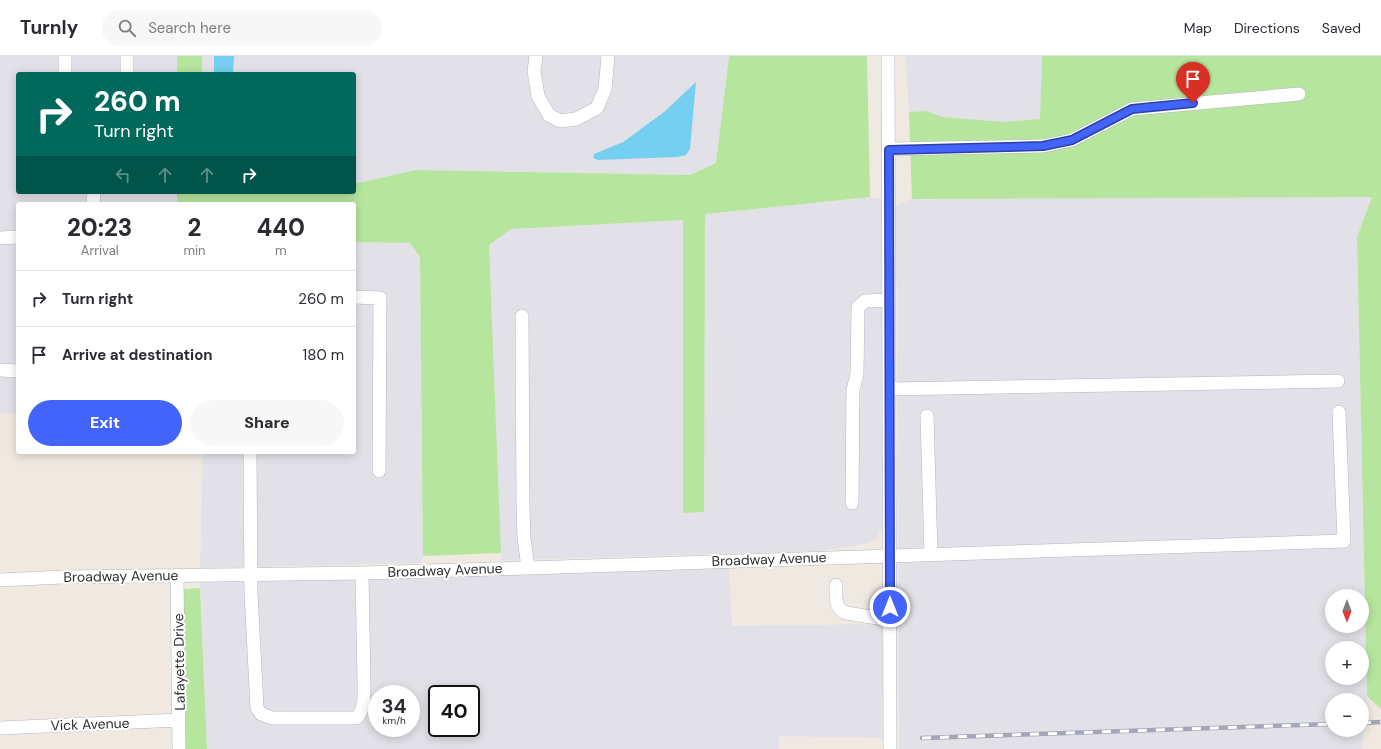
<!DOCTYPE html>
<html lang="en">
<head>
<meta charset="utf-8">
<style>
  body { margin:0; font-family:"DM Sans",sans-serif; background:#f7f7f7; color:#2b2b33; height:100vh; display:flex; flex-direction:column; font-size:15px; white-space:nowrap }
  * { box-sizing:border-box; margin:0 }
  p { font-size:13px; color:#7c7c81 }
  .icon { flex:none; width:22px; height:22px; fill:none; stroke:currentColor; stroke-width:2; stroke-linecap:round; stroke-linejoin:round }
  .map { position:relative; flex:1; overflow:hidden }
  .drawer { position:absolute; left:16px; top:146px; width:340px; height:252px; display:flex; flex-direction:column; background:#fff; border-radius:4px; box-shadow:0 2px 10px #0003 }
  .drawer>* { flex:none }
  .top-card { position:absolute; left:16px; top:16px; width:340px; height:122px; border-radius:4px; box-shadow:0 2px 10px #0003; background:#00695c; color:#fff; overflow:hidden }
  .needle { width:26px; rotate:180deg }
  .controls { position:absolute; left:1325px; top:533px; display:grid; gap:8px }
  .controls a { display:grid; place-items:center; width:44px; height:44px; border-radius:50%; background:#fff; box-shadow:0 2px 10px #0003; font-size:20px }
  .speed { position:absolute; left:368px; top:629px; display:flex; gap:8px; font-size:20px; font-weight:700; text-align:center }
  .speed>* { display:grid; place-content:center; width:52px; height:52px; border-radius:50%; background:#fff; box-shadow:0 2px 10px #0003; line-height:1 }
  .speed small { font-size:10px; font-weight:400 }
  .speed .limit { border:2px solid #111; border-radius:6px; background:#fff; color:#111 }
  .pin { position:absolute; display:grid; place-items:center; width:34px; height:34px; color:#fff; margin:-41px -17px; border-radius:50% 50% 50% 0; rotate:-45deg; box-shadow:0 0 4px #0007 }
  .pin .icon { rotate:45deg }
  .me { position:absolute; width:44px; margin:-22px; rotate:0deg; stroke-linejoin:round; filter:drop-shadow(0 0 3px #0008) }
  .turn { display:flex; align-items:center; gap:14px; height:84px; padding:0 12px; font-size:18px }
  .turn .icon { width:52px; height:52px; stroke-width:2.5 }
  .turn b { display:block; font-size:28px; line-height:34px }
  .lanes { display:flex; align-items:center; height:38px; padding:0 12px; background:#0003; justify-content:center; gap:20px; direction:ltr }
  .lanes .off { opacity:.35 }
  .eta { display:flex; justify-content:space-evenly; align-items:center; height:68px; text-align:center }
  .eta b { font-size:24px; font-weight:800; line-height:28px }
  .cta { display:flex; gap:8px; margin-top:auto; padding:8px 12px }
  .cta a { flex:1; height:46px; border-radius:24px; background:#4264fb; color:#fff; font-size:16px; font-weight:800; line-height:46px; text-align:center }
  .cta a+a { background:#f7f7f7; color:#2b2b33 }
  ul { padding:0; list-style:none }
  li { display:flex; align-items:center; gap:12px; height:56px; padding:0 12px; border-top:1px solid #e1e1e2 }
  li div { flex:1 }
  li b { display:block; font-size:15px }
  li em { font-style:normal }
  header { display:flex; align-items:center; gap:24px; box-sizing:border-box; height:56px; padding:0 20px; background:#fff; border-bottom:1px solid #e1e1e2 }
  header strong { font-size:19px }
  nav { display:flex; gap:22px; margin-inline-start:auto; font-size:14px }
  .search { width:280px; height:36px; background:#f7f7f7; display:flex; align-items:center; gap:10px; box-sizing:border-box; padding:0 14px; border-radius:22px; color:#7c7c81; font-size:15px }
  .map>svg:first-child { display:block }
</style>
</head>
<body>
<header>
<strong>Turnly</strong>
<div class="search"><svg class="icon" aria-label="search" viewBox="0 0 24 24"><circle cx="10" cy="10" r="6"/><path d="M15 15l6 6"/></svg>Search here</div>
<nav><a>Map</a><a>Directions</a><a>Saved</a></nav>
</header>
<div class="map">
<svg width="1381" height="693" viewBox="0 0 1381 693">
  <rect width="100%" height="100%" fill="#efe9e1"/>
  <path fill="#e3e1e8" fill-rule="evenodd" d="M0 0H177V18H18V136H177V148H18V357L0 358Z
    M202 0H214V18H202Z
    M234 0H729L716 107 690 119 416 114 354 128V18H233ZM696 26 690 93 686 99 678 101 598 104 593 101 594 98 623 86 664 56Z
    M906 0H1042L1041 63 1004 66 942 61 927 55 909 56Z
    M870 141 883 144 884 468 877 482 868 487 822 495 501 504 489 189 511 173 683 164V457L703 456 705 158Z
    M1372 141 1357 181 1367 640 1362 693H899L896 149 912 143ZM1332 540H1362V570H1332ZM1332 592H1362V622H1332ZM1332 644H1362V674H1332Z
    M354 186 410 187 420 201 423 500 421 507 200 512 203 396H354Z
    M729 511 732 570 882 568 884 682 779 680V693H207L200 524ZM377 638H411V672H377ZM437 638H471V672H437Z"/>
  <path fill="#b6e59e" d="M177 0H202V18H177Z
    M729 0H867L870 141 705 158 704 456 683 457V164L511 173 489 189 501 497 423 500 420 201 410 187 354 186V148H177V136H354V128L416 114 690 119 716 107Z
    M1042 0H1381V653L1367 640 1357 181 1372 141 912 143 909 56 927 55 942 61 1004 66 1040 63Z
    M200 532 207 693H185L181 540 185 533Z"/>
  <path fill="#75cff0" d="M214 0H234L233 18H214Z
    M696 26 690 93 686 99 678 101 598 104 593 102 594 98 623 86 664 56Z"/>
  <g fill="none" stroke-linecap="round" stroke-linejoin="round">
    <g stroke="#b4b7c1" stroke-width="14">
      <path id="minor" d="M127 0V18
        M536 0 534 15 538 40 549 59 560 65 576 63 597 52 605 33 608 0
        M888 0 890 693
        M65 18V0
        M889 93 1043 90 1072 84 1132 53 1299 38
        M93 148 94 136
        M0 182 18 181
        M354 241 380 242 379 415
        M522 260 523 451 524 482 528 512
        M0 314 18 315
        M889 333 1338 325
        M927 360 931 498
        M250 396 251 537 257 652 261 658 272 662H357C365 652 364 639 364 627L362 517
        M852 447 853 334 857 318 858 251 865 245 889 244
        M177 519 179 693
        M0 524 63 521 362 517 528 512 1344 485 1339 356
        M836 529C836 540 834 552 846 557L890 564
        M0 672 179 664"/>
    </g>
    <use href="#minor" stroke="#fff" stroke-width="13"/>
    <g stroke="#a3a6b8" stroke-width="4.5">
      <path id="rail" d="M1362 667 1381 666
        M922 682 1332 668"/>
    </g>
    <use href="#rail" stroke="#fff" stroke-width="3" stroke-dasharray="9" stroke-linecap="butt"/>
  </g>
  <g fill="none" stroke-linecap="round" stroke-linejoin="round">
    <g stroke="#2b41a3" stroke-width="10">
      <path id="route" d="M890 551 889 94 1043 90 1072 84 1132 53 1193 47"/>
    </g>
    <use href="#route" stroke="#4264fb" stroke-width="7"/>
  </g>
  <g text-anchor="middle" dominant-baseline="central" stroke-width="4" stroke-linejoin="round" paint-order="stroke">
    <g font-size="14" fill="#2e2e2e" stroke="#fff">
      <text transform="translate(769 503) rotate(-2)">Broadway Avenue</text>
      <text transform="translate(445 514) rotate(-2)">Broadway Avenue</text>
      <text transform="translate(121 520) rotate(-1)">Broadway Avenue</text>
      <text transform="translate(179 606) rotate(-91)">Lafayette Drive</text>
      <text transform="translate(90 668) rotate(-2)">Vick Avenue</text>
    </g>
  </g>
</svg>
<div class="controls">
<a><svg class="needle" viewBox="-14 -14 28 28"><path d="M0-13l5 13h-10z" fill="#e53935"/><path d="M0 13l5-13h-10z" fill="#7c7c81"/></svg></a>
<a>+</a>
<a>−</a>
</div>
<div class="speed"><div>34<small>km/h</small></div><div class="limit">40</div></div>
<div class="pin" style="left:1193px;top:47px;background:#d93025"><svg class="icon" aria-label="arrive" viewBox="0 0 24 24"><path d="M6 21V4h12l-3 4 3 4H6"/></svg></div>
<svg class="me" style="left:890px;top:551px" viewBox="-20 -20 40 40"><circle r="17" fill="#4264fb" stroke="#fff" stroke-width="3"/><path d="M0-11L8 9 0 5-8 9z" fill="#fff"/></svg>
<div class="top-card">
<div class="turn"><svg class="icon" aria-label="right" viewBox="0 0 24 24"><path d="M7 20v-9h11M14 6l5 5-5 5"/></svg><div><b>260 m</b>Turn right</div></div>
<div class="lanes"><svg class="icon off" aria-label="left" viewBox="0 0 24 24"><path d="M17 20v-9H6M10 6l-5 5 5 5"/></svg><svg class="icon off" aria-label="ahead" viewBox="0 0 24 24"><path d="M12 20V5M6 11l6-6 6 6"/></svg><svg class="icon off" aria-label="ahead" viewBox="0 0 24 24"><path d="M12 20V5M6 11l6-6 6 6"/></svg><svg class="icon" aria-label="right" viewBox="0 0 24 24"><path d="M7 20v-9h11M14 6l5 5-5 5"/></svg></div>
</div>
<section class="drawer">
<div class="eta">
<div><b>20:23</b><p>Arrival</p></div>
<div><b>2</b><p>min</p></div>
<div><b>440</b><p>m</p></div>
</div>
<ul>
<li><svg class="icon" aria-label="right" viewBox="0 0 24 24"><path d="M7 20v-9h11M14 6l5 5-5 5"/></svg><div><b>Turn right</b></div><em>260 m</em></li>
<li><svg class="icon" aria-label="arrive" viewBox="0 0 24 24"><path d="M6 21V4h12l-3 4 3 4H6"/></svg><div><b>Arrive at destination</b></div><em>180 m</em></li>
</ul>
<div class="cta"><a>Exit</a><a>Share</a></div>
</section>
</div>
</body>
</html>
